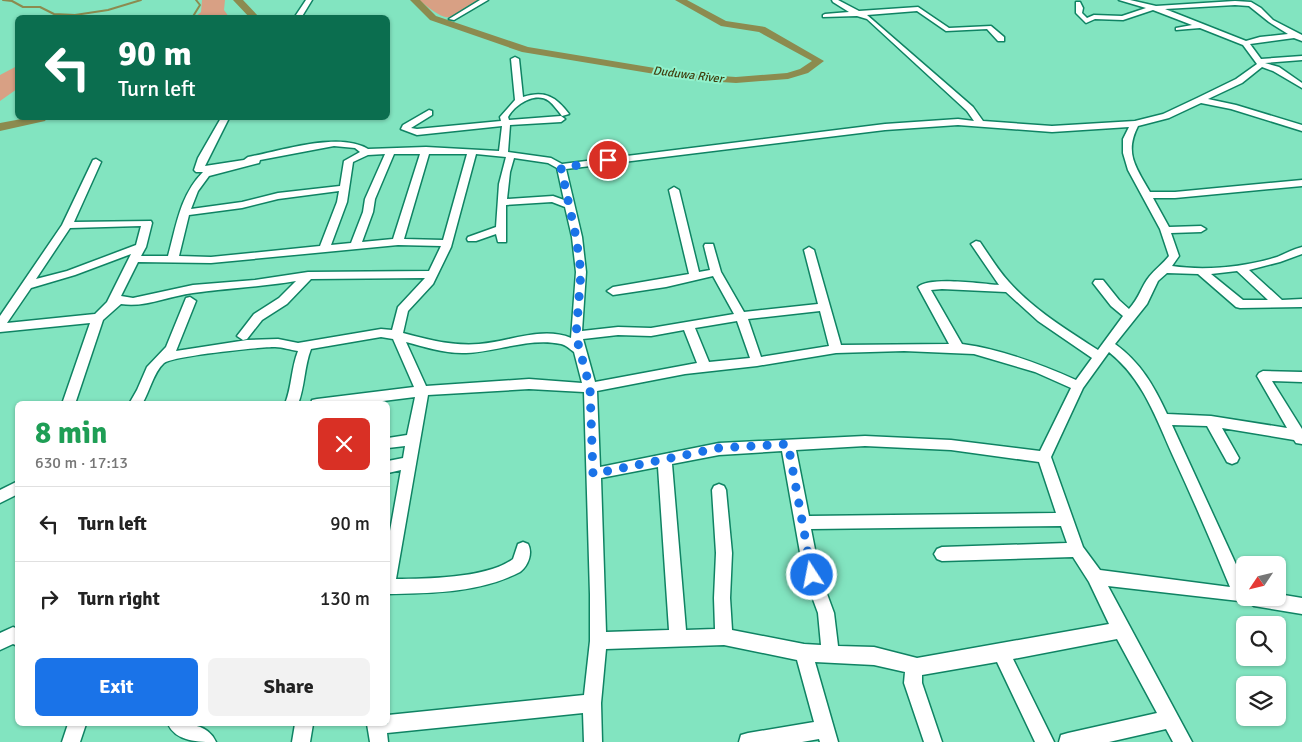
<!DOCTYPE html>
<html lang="en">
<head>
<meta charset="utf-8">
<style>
  body { margin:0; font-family:Signika,sans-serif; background:#f2f2f2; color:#222; height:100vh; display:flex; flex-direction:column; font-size:19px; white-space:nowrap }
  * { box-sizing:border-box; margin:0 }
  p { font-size:16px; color:#767676 }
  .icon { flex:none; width:28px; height:28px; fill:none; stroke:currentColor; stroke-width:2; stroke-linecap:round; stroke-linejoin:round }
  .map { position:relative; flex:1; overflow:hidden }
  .panel { position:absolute; left:15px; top:401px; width:375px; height:325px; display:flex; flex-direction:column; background:#fff; border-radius:8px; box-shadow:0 1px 4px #0004 }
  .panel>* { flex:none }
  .banner { position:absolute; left:15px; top:15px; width:375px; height:105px; border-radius:8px; box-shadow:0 1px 4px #0004; background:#0b6e4f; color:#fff; overflow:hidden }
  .needle { width:32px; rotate:235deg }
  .buttons { position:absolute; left:1236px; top:556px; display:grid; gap:10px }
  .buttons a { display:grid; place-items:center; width:50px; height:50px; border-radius:8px; background:#fff; box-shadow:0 1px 4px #0004; font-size:25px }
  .pin { position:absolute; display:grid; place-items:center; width:42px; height:42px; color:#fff; margin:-21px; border:2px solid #fff; border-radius:50%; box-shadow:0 1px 5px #0007 }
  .me { position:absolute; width:55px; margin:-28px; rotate:349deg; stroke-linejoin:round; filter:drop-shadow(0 0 4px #0008) }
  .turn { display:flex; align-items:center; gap:18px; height:105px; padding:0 20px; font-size:22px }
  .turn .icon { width:65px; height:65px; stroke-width:2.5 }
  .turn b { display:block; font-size:35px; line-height:42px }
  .round { display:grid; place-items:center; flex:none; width:52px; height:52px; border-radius:8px; background:#f2f2f2 }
  .head { display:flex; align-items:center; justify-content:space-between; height:85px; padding:0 20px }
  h1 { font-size:30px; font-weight:700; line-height:38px; color:#1e9e55 }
  .cta { display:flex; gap:10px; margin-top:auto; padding:10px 20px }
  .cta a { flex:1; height:58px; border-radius:8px; background:#1a73e8; color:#fff; font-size:20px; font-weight:700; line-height:58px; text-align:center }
  .cta a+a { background:#f2f2f2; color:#222 }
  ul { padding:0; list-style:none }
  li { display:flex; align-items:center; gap:15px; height:75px; padding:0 20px; border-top:1px solid #e0e0e0 }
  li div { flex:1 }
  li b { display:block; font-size:19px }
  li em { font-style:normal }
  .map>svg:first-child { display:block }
</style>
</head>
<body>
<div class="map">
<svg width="1302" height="742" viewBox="0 0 1302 742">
  <rect width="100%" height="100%" fill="#82e4c0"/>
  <path fill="#d8a084" d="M202 0H225L224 10 229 17H195L201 12Z
    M419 0H484C450 19 452 27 419 0Z
    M17 66V89L0 101V75Z"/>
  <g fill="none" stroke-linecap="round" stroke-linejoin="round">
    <path stroke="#8c8b4f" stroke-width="2" d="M3 0 12 1 23 7H40L54 14 75 15 108 10 141 0
      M192 18 200 5 196 0"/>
    <path fill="#8c8b4f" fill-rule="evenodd" d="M233 0H243L260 18H250Z
      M410 0H420L436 16 528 47 691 74 736 77 787 73 800 69 812 61 759 32 721 26 675 0H687L726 21 765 27 824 61 808 73 788 79 736 83 691 80 522 52 430 20Z
      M27 118H47L45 121 0 131V123Z"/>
    <g stroke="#0f8363" stroke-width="3">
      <path id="minor" d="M306 0H312L301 18H294Z
        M480 0H488L454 20 449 19Z
        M832 0H838L859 11 918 7 949 28 991 26 1004 37V41H998L987 29 946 31 917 11 867 15 973 107 983 121 1052 126 1135 121 1163 114 1197 98 1236 79 1257 64 1243 45 1200 28 1176 30V28L1192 25 1153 10 1123 20 1095 19 1086 23 1076 13V2H1080L1083 8 1082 13 1087 18 1094 15 1122 16 1146 8 1119 0H1130L1156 6 1235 1 1251 2 1261 8 1273 20 1302 35V41L1294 38 1250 44 1261 59 1302 56V60L1265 63 1279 67 1302 83V88L1273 71 1262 67 1242 83 1208 99 1236 105 1302 125V131L1231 109 1201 103 1169 118 1138 126C1124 153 1136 168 1150 192H1175L1302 180V186L1175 198H1153L1169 227 1201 226 1206 229 1201 232 1171 233 1179 256 1172 266C1205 271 1245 267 1277 257 1285 254 1293 249 1302 247V254L1280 262 1249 270 1282 300 1302 299V307L1240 308 1236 307 1198 274 1167 273 1158 281 1147 304 1115 344C1141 363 1154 386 1167 414L1211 416 1287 428 1257 376 1259 373 1263 371 1302 372V382L1272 381 1302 429V444L1296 443 1294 440 1222 428 1239 458 1237 462 1232 464 1227 462 1207 426 1172 425 1245 584V598H1278V594L1302 598V614L1254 606 1248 602 1108 586 1192 742H1173L1166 729 1109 742H1059L1061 735 1068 733 1157 713 1117 639 1013 659 1054 742H1035L997 662 922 675V683L942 742H924L904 683 905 672 874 665 815 662 838 742H820L819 739 802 742H739L741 735 748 733 814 722 797 660 724 645 606 649 601 703 602 742H584L583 713 387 733 388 742H370L367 724H388V715L584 695 590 641V594L584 392 529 389 428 395 396 579C428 579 488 578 513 559L518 544 523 542 528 544C533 553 528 566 520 572 479 593 433 593 388 594V542L401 470 388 473V461L403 458 405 446 388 448V438L407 435 415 397 359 404H311L312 400 317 399 414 387 393 339 381 337 311 349C304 367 305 386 298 404H285C292 386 291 369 298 351 290 350 283 347 275 347 260 347 173 356 164 363 153 373 150 391 142 404H129L137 390 147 367 166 347 186 298 190 297 196 301 176 351 247 340 278 339 298 343 381 329 392 330 398 307 425 278 311 279 287 304 262 320 247 339 243 340 237 336 254 314 279 298 296 281C262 287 227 288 193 293 169 296 145 308 121 304L103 320 75 404H62L90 323 0 332V316L62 225 93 160 96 159 101 162 74 222 151 221 152 223 146 247 141 256H168C176 227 180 195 203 172H196L194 170 198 158 221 118H229L205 166 244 160 248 157C280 151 340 131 368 149L426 147 499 151 502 126 417 135 401 129 403 125 429 110 432 111V115L411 128 417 129 501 121 500 117 515 100 511 59 515 57 519 59 523 97C545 90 556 97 569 114L562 116C558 111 554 105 549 101 535 91 515 105 508 117L509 120 561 116 565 119 561 122 510 125 508 152 551 158 562 164 885 124 958 119 974 121 967 111 867 19 857 16 823 17V15L825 14 849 12 833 2ZM1235 5 1249 6 1269 22 1288 34 1260 37 1246 41 1165 9ZM958 125 1052 132 1129 127 1123 139V153L1128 170 1160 229 1169 256C1163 264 1155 269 1149 277 1141 287 1140 297 1129 309L1119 300 1103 280H1095L1093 283 1111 306 1123 316 1098 350C1067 330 1034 310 1009 282 998 270 989 255 980 242L976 241 971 244 999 285C983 284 929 276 918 287L949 344 841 345 814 250 809 247 804 250 818 304 744 312 721 272 713 244H705L704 246 710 270 699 272 679 190 674 187 669 190 689 274 613 287 607 291 613 295 666 287 713 276 734 314 651 328 618 327 582 331 586 272 582 237 566 169 885 130ZM334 146 355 148 360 152 344 161 340 186 278 193 242 202 191 209 198 191 209 176 259 163 260 160ZM385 154 365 199 363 212 351 243 331 245 347 202 353 162 368 155ZM394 154H420L393 239 362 242 373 212 375 199ZM429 154H467L443 240 404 239ZM476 154 506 157 499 184 496 227 468 237 467 239 468 241H476L496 234 498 242H506V205L552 202 565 207 572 237 576 272 571 338C542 326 508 342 479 344 453 346 429 340 403 333L408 311 433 284 451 247ZM514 158 548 163 557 168 564 200 553 196 507 199 510 172ZM339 191 337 202 320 246 211 257 179 256 189 215 242 208 278 199ZM141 226 136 245 67 271 36 279 70 228ZM398 245 441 246 429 271 308 272 255 280 193 285 133 298 121 296 138 262 211 263ZM131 254 107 302 95 314 7 323 31 288 75 275ZM1237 271 1268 300H1243L1211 274ZM942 289 1006 292 1038 321 1092 358 1076 380C1040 364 1001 349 962 344L931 290ZM820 311 829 346 761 357 748 319ZM737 321 750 358 709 362 695 328ZM684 330 697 363 595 382 583 339 618 335 651 336ZM406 342C425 347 446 354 466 353 497 352 530 337 561 344 566 345 570 349 574 352L582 383 529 379 426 386ZM904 351 974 354 1035 372 1071 388 1040 451 951 440 865 436 719 443 600 467 597 391 685 374 757 366 836 353ZM1109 352C1143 379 1156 418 1173 456 1193 499 1212 543 1230 587L1100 570 1083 547 1051 457 1083 388ZM865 446 951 450 1039 462 1056 513 809 516 796 450ZM782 451 804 575 818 613 821 645 804 644 732 630 730 598 732 553 726 490 724 486 719 484 714 486 712 490 716 553 714 598 715 629 686 630 672 464 719 455ZM658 467 669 630 606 632 601 478ZM1061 526 1067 543 942 547 937 549 934 554 937 559 942 561 1073 557 1089 582 1109 624 917 658 874 647 838 646 834 613 820 575 811 529Z
        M18 481V494L0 503V490Z
        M13 627 18 629V646L13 644 0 650V633Z
        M68 724H86L80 742H62Z
        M168 724C185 723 208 723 216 742 199 742 176 742 168 724Z
        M295 724H313L310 742H292Z"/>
    </g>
    <use href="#minor" fill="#fff" fill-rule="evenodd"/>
  </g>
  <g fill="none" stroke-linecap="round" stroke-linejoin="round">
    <path stroke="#1a73e8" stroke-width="9" stroke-dasharray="0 16.2" d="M608 160 561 168 576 237 581 272 576 336 590 388 593 474 719 448 788 444 812 575"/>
  </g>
  <g text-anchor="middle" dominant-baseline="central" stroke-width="4" stroke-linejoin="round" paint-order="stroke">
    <g font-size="12" font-style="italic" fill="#403e0e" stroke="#90f1cc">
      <text transform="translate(688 75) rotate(7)">Duduwa River</text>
    </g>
  </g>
</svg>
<div class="buttons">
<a><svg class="needle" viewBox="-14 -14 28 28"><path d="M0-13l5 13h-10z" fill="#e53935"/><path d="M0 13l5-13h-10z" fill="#767676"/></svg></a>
<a><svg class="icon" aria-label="search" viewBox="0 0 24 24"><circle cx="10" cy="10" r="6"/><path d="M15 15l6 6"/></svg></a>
<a><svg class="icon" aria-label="layers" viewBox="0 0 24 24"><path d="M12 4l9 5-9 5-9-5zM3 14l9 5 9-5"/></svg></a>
</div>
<div class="pin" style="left:608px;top:160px;background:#d93025"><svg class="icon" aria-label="arrive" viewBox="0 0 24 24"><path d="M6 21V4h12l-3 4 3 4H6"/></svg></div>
<svg class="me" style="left:812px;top:575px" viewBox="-20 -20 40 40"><circle r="17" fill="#1a73e8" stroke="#fff" stroke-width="3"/><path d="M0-11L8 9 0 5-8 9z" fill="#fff"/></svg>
<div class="banner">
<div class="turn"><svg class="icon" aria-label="left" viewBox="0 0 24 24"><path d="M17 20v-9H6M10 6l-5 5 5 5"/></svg><div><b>90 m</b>Turn left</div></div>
</div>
<section class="panel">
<div class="head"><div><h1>8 min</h1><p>630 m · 17:13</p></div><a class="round" style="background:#d93025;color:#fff"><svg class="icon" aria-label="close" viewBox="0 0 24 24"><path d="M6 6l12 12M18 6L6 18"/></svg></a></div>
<ul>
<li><svg class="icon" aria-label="left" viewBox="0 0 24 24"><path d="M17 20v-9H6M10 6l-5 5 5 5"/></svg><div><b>Turn left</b></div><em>90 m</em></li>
<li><svg class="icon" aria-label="right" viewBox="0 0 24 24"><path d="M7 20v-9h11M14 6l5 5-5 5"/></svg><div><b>Turn right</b></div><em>130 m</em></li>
</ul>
<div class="cta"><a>Exit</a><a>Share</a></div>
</section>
</div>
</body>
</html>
